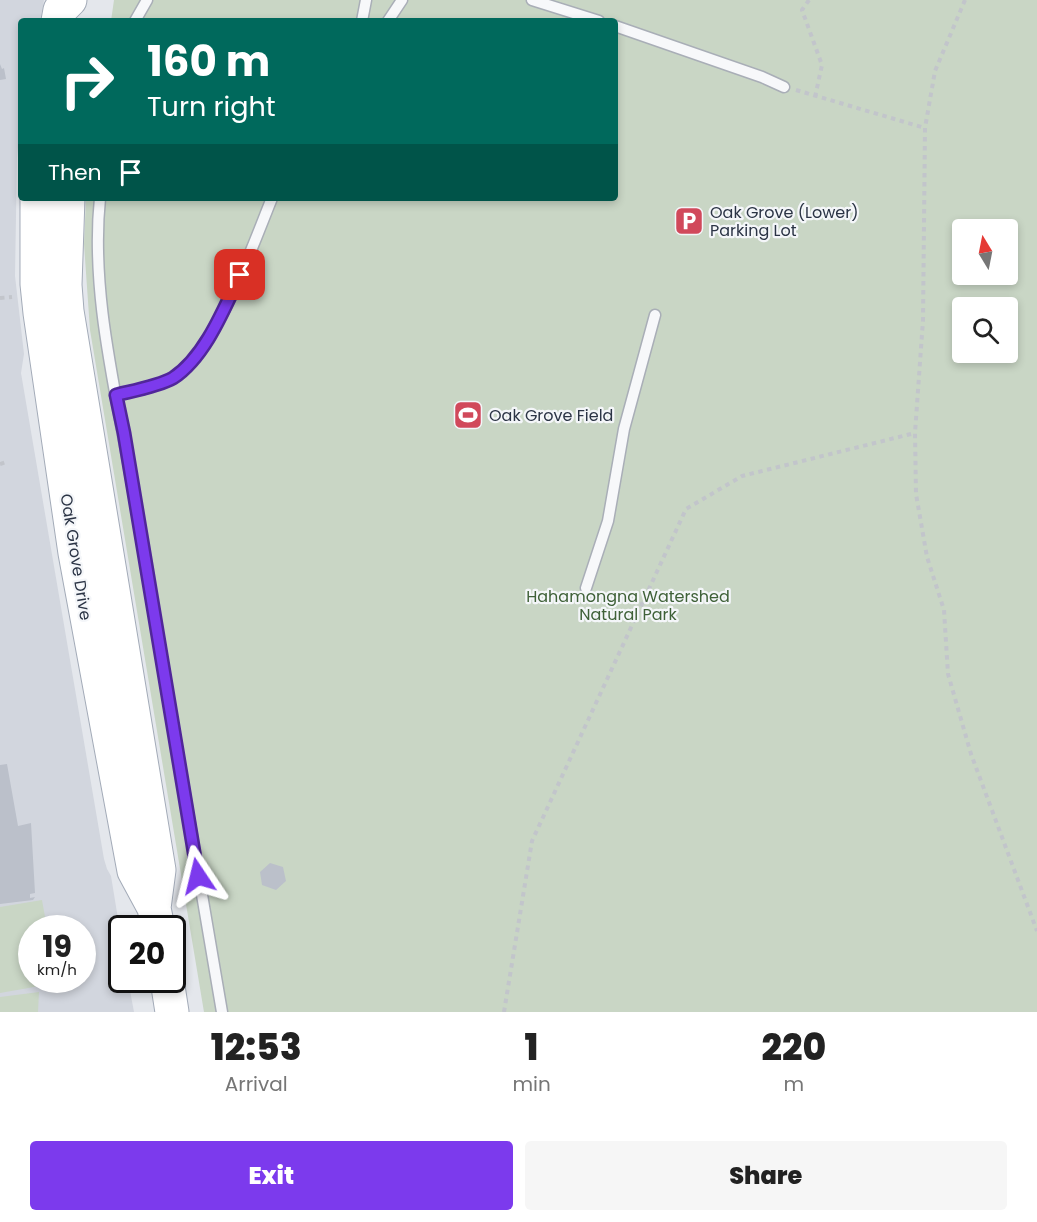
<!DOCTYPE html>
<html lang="en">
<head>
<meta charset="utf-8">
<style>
  body { margin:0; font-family:Poppins,sans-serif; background:#f6f6f6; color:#222; height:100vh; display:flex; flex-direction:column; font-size:22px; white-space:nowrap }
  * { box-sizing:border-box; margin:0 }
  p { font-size:20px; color:#767676 }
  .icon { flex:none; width:33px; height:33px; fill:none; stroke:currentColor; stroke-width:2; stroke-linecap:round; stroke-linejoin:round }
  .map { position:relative; height:1012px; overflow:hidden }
  .panel { display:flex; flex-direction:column; background:#fff; flex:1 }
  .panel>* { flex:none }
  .banner { position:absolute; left:18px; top:18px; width:600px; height:183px; border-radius:6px; box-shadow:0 3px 9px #0003; background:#00695c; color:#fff; overflow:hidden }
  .needle { width:39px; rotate:350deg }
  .controls { position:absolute; left:952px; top:219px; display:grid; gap:12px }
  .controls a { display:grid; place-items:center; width:66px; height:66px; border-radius:6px; background:#fff; box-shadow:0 3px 9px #0003; font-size:30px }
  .speed { position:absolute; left:18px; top:915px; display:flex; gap:12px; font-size:30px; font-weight:700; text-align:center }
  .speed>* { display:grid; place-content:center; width:78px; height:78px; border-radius:50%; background:#fff; box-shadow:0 3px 9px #0003; line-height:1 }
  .speed small { font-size:15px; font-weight:400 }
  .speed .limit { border:3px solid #111; border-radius:9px; background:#fff; color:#111 }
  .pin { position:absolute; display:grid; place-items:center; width:51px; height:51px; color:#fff; margin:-26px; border-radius:12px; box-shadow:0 3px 9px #0006 }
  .me { position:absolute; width:66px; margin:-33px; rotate:350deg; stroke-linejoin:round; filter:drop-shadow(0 0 4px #0008) }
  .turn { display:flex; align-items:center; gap:21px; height:126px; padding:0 30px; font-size:27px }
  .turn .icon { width:78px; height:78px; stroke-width:2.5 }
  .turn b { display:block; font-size:42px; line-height:51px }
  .then { display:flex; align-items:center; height:57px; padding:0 30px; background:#0003; gap:12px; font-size:22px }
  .eta { display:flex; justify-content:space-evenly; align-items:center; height:102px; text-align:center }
  .eta b { font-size:36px; font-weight:800; line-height:42px }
  .action { display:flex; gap:12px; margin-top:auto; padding:12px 30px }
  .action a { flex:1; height:69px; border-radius:6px; background:#7c3aed; color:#fff; font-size:24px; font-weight:800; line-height:69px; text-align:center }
  .action a+a { background:#f6f6f6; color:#222 }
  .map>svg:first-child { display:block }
</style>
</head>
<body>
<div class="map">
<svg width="1037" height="1012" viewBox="0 0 1037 1012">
  <rect width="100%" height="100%" fill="#e4e7ec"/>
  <path fill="#d2d6de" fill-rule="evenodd" d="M0 0H44L40 21H21V114L17 158 15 276 24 354 21 373 104 859 107 869 111 876 121 937 122 980H128L134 1012H0ZM32 928H82V980H32Z"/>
  <path fill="#c9d6c5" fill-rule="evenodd" d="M114 0H1037V1012H204L90 330 84 244 86 198H615V21H111ZM963 230H1008V274H963ZM963 308H1008V352H963Z
    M42 900 47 928H32V980H57V983L0 993V907Z
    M39 992 38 1012H0V997Z"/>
  <path fill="#bbc0ca" d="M0 64 2 69 4 68 6 79 0 80Z
    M7 764 18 826 31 823 35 893 30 894V898L35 897 33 900 0 904V765Z
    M270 863 283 867 286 881 276 890 262 885 260 872Z"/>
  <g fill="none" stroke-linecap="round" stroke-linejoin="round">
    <g stroke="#a9aeb7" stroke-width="13">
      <path id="lane" d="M532 0 599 21
        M135 21 147 0
        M362 21 366 0
        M388 21 402 0
        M615 26 762 77 784 87
        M100 198C90 294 117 395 133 490 162 664 192 838 222 1012
        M115 395C130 391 161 385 173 378 217 349 252 247 272 198
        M586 588 608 521 624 429 655 315"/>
    </g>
    <g stroke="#a3abb8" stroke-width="35">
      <path id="primary" d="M58 21 60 10 70 0
        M37 198V284L40 313 75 553 134 871 154 908
        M68 198 65 285 67 311 159 870 154 908 158 928
        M167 980 172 1012"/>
    </g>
    <path stroke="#c2c5cb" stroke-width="4" stroke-dasharray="4.5 4.5" stroke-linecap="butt" d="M809 0 802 10 822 65 815 97
      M965 0 935 71 925 128 923 320 915 433 916 494 927 557 944 610 948 674 971 754 1037 931
      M796 90 925 128
      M0 298 12 297
      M0 464 6 462
      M504 1012 532 841 686 509 742 476 915 433"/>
    <use href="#lane" stroke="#f7f8fa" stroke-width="10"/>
    <use href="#primary" stroke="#fff" stroke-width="33"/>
  </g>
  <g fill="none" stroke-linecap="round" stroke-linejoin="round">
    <g stroke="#51269a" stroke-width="15">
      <path id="route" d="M198 876 124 433 116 395C132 391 159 386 173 378 205 357 224 309 240 275"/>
    </g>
    <use href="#route" stroke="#7c3aed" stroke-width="10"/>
  </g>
  <defs>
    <g id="parking-square" transform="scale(1.5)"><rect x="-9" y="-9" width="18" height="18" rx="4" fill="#d1495b" stroke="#f4f6f9"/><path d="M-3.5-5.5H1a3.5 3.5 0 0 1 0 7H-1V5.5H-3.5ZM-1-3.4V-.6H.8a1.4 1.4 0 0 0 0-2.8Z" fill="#fff"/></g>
    <g id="stadium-square" transform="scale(1.5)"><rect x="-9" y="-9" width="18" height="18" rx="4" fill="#d1495b" stroke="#f4f6f9"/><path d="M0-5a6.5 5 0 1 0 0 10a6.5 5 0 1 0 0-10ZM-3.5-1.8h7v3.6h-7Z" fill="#fff"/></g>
  </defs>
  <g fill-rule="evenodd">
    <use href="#parking-square" x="689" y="221"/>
    <use href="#stadium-square" x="468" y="415"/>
  </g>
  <g text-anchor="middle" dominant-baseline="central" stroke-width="4.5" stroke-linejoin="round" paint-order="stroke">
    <g font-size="16" fill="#2b3445" stroke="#f4f6f9" text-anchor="start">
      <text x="710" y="212">Oak Grove (Lower)<tspan x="710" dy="18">Parking Lot</tspan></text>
      <text x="489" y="415">Oak Grove Field</text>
    </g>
    <g font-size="16" fill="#2b3445" stroke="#f4f6f9">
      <text transform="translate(76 557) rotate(81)">Oak Grove Drive</text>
    </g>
    <g font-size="16" fill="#3f6138" stroke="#f4f6f9">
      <text x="628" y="596">Hahamongna Watershed<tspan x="628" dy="18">Natural Park</tspan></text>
    </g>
  </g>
</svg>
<div class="controls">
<a><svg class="needle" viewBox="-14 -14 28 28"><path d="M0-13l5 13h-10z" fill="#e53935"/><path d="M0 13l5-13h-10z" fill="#767676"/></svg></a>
<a><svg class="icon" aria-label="search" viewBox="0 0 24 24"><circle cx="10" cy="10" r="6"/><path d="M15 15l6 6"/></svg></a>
</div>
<div class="speed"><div>19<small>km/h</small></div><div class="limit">20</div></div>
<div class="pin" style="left:240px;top:275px;background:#d93025"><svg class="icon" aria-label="arrive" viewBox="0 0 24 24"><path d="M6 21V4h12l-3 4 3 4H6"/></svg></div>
<svg class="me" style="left:198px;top:876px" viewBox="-20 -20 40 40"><path d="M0-17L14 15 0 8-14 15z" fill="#7c3aed" stroke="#fff" stroke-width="4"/></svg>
<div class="banner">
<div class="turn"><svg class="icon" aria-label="right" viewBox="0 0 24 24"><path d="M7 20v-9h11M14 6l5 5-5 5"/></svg><div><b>160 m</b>Turn right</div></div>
<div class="then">Then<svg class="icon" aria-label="arrive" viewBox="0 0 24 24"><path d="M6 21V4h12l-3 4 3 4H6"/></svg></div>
</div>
</div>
<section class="panel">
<div class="eta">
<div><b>12:53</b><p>Arrival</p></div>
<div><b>1</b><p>min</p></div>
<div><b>220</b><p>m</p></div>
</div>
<div class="action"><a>Exit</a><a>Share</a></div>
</section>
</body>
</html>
